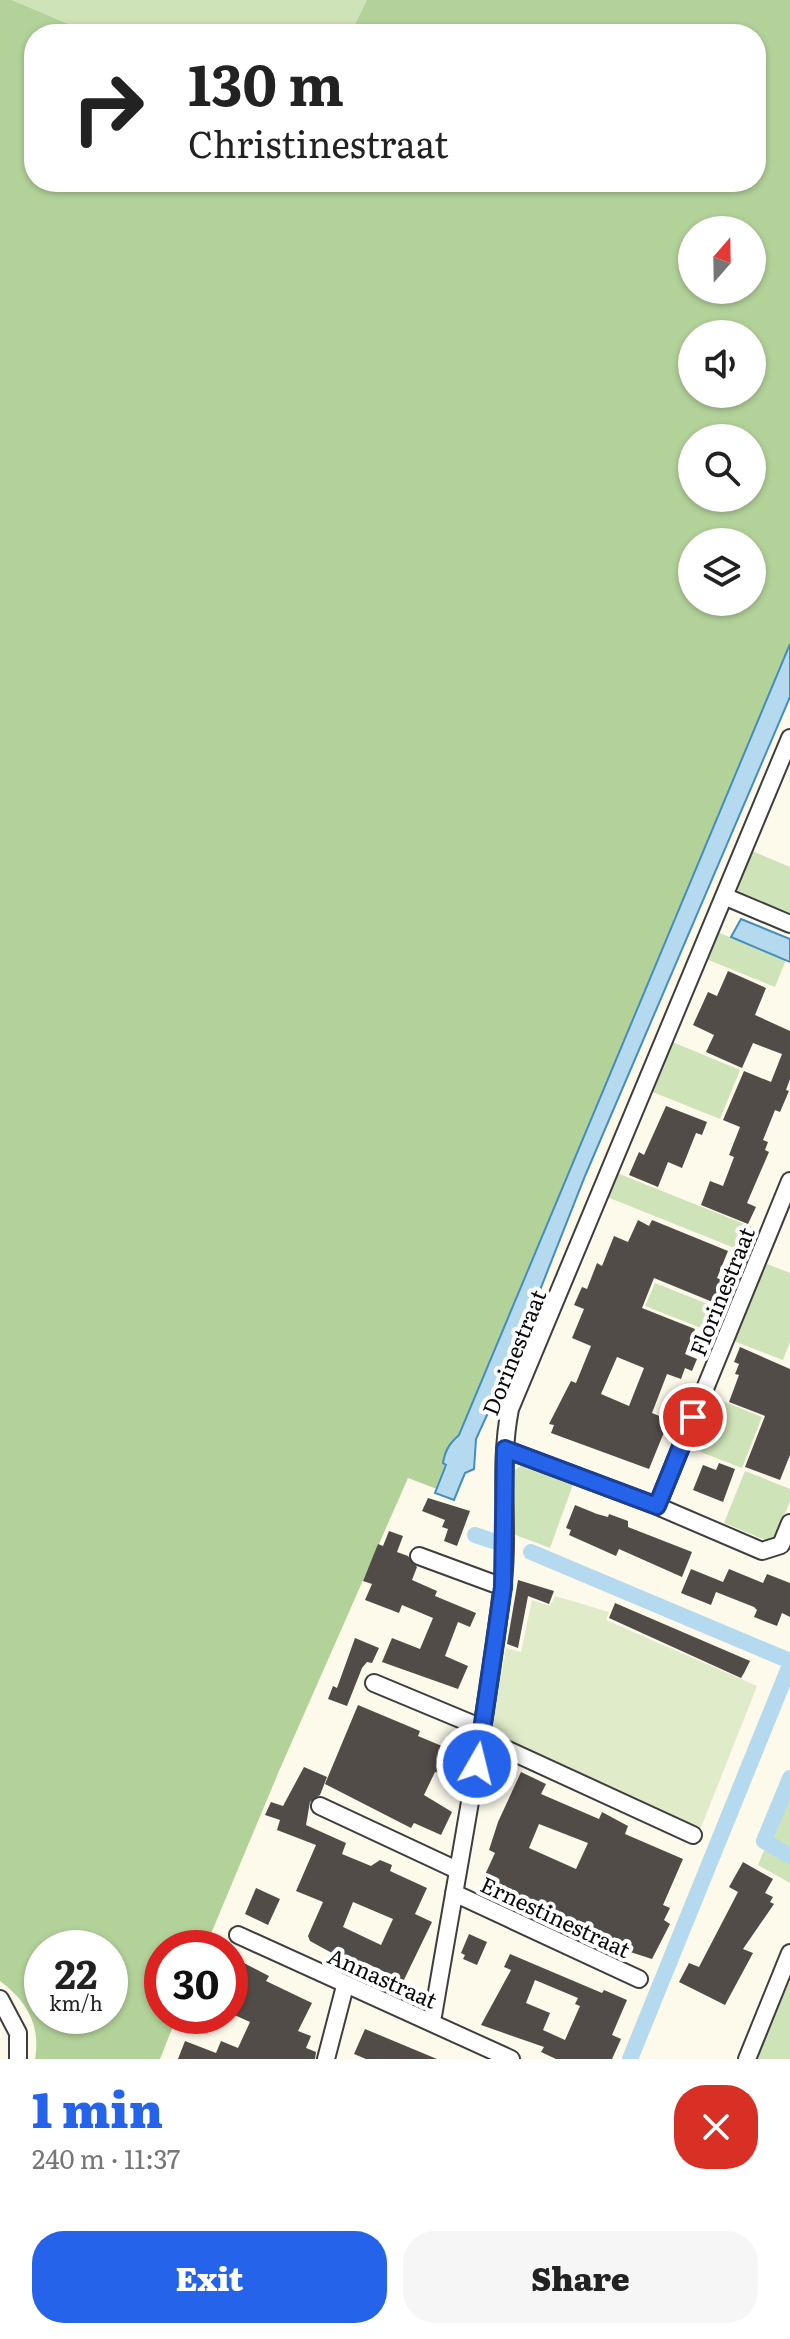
<!DOCTYPE html>
<html lang="en">
<head>
<meta charset="utf-8">
<style>
  body { margin:0; font-family:Literata,serif; background:#f6f6f6; color:#222; height:100vh; display:flex; flex-direction:column; font-size:30px; white-space:nowrap }
  * { box-sizing:border-box; margin:0 }
  p { font-size:26px; color:#767676 }
  .icon { flex:none; width:44px; height:44px; fill:none; stroke:currentColor; stroke-width:2; stroke-linecap:round; stroke-linejoin:round }
  .map { position:relative; height:2059px; overflow:hidden }
  .sheet { display:flex; flex-direction:column; background:#fff; flex:1 }
  .sheet>* { flex:none }
  .top-card { position:absolute; left:24px; top:24px; width:742px; height:168px; border-radius:32px; box-shadow:0 2px 6px #0004; background:#fff; color:#222; overflow:hidden }
  .needle { width:52px; rotate:20deg }
  .fabs { position:absolute; left:678px; top:216px; display:grid; gap:16px }
  .fabs a { display:grid; place-items:center; width:88px; height:88px; border-radius:50%; background:#fff; box-shadow:0 2px 6px #0004; font-size:40px }
  .speed { position:absolute; left:24px; top:1930px; display:flex; gap:16px; font-size:40px; font-weight:700; text-align:center }
  .speed>* { display:grid; place-content:center; width:104px; height:104px; border-radius:50%; background:#fff; box-shadow:0 2px 6px #0004; line-height:1 }
  .speed small { font-size:20px; font-weight:400 }
  .speed .limit { border:12px solid #d22; background:#fff; color:#111 }
  .pin { position:absolute; display:grid; place-items:center; width:68px; height:68px; color:#fff; margin:-34px; border:4px solid #fff; border-radius:50%; box-shadow:0 2px 8px #0007 }
  .me { position:absolute; width:88px; margin:-44px; rotate:8deg; stroke-linejoin:round; filter:drop-shadow(0 0 6px #0008) }
  .turn { display:flex; align-items:center; gap:28px; height:168px; padding:0 32px; font-size:36px }
  .turn .icon { width:104px; height:104px; stroke-width:2.5 }
  .turn b { display:block; font-size:56px; line-height:68px }
  .round { display:grid; place-items:center; flex:none; width:84px; height:84px; border-radius:32px; background:#f6f6f6 }
  .head { display:flex; align-items:center; justify-content:space-between; height:136px; padding:0 32px }
  h1 { font-size:48px; font-weight:800; line-height:60px; color:#2563eb }
  .button { display:flex; gap:16px; margin-top:auto; padding:16px 32px }
  .button a { flex:1; height:92px; border-radius:32px; background:#2563eb; color:#fff; font-size:32px; font-weight:800; line-height:92px; text-align:center }
  .button a+a { background:#f6f6f6; color:#222 }
  .map>svg:first-child { display:block }
</style>
</head>
<body>
<div class="map">
<svg width="790" height="2059" viewBox="0 0 790 2059">
  <rect width="100%" height="100%" fill="#fdf9eb"/>
  <path fill="#cfe3b8" d="M12 0H367L350 34H92Z
    M752 851 790 867V918L738 895 737 885Z
    M717 932 786 960 775 987 706 959Z
    M670 1041 740 1070 720 1119 650 1091Z
    M617 1173 762 1231 752 1255 607 1197Z
    M762 1262 790 1273V1342L783 1360 731 1340Z
    M655 1283 728 1312 719 1335 645 1306Z
    M708 1395 762 1417 742 1468 688 1447Z
    M527 1461 575 1479 550 1548 513 1534 511 1490 514 1471Z
    M745 1471 790 1489V1501L775 1539 765 1540 724 1523Z
    M790 1788V1883L758 1865Z
    M790 1977V2059H756Z"/>
  <path fill="#b3d29a" fill-rule="evenodd" d="M0 0H12L92 34H34V182H756V34H350L367 0H790V649L459 1435C450 1443 445 1450 443 1463L446 1464 437 1489 408 1478 279 1771 205 1948H162V2016H177L160 2059H35C41 2026 27 2001 0 1981ZM692 230H752V290H692ZM692 334H752V394H692ZM692 438H752V498H692ZM692 542H752V602H692ZM42 1948H110V2016H42Z"/>
  <path fill="#e0ebc9" d="M555 1596 609 1612 606 1620 757 1686 700 1830 495 1734 492 1729 506 1648 521 1652 532 1600 550 1606Z"/>
  <path fill="#b5d9ef" stroke="#448ebe" stroke-width="2" d="M790 644V697L585 1176 514 1356 476 1439 474 1469 465 1473 454 1500 435 1493 446 1465 443 1463C445 1450 450 1443 459 1435Z
    M741 919 790 939V962L731 937Z"/>
  <g fill="none" stroke-linecap="round" stroke-linejoin="round">
    <path stroke="#b5d9ef" stroke-width="16" d="M475 1535 493 1541
      M531 1552 790 1661
      M790 1778 764 1841 790 1856
      M630 2059 790 1665"/>
  </g>
  <path fill="#524c48" fill-rule="evenodd" d="M728 971 766 988 755 1015 790 1031V1079L786 1090 789 1091 780 1112 775 1110 763 1140 768 1142 765 1150 769 1152 747 1203 756 1207 748 1224 701 1205 710 1181 723 1186 734 1157 729 1155 740 1127 723 1120 744 1071 771 1082 782 1054 753 1043 742 1068 706 1052 714 1035 693 1025 708 992 717 996Z
    M666 1106 707 1122 702 1135 696 1133 682 1168 668 1162 658 1187 629 1175 639 1152 644 1155Z
    M638 1220 649 1226 652 1220 728 1251 717 1278 729 1283 720 1305 654 1278 642 1308 695 1329 685 1354 697 1359 692 1371 685 1368 681 1379 667 1374 652 1413 669 1420 649 1469 551 1433 554 1425 549 1424 571 1381 576 1383 591 1346 572 1338 584 1309 574 1305 582 1287 587 1289 597 1263 602 1266 614 1236 628 1242ZM617 1357 644 1368 629 1406 601 1394Z
    M740 1347 790 1369V1455L780 1480 745 1467 765 1416 729 1402 739 1375 735 1374 739 1364 734 1362Z
    M719 1463 735 1469 723 1502 693 1490 703 1465 716 1470Z
    M428 1498 470 1511 457 1546 444 1541 448 1529 442 1527 445 1520 422 1511Z
    M575 1505 597 1514 608 1517 609 1514 628 1521V1527L692 1552 682 1577 619 1549 616 1556 569 1535 571 1530 566 1528Z
    M389 1531 403 1536 397 1552 408 1556 417 1567 412 1580 437 1591 435 1596 476 1613 470 1627 458 1622 445 1656 468 1666 458 1689 382 1662 392 1638 420 1649 433 1618 402 1605 399 1613 365 1600 372 1584 363 1581 378 1544 383 1546Z
    M691 1569 723 1582 729 1569 763 1583 767 1574 790 1583V1617L782 1613 777 1626 754 1617 757 1610 754 1607 716 1592 711 1605 681 1593Z
    M518 1580 554 1591 549 1604 528 1596 518 1648 507 1644Z
    M615 1603 750 1661 744 1673 741 1678 609 1618Z
    M355 1638 379 1648 372 1663 367 1662 362 1668 347 1706 328 1699 333 1686 337 1688Z
    M358 1705 420 1731 418 1736 449 1749 439 1773 435 1772 424 1795 452 1812 441 1835 414 1823 411 1828 325 1784Z
    M304 1767 327 1777 320 1795 310 1802 306 1825 346 1843 342 1854 371 1866 380 1860 392 1865 390 1871 427 1888 415 1914 432 1922 401 1986 387 1979 389 1974 364 1962 361 1969 310 1941 308 1936 323 1902 296 1891 316 1845 277 1830 280 1820 265 1815 271 1802 283 1806ZM353 1902 393 1919 381 1945 343 1927Z
    M521 1772 546 1784 541 1794 599 1819 602 1812 628 1826 625 1834 683 1859 663 1905 670 1908 664 1920 670 1924 652 1959 624 1950 625 1946 596 1934 594 1938 566 1927 569 1920 483 1879 495 1853 489 1850 498 1822ZM539 1824 588 1843 576 1869 529 1848Z
    M743 1862 773 1879 765 1893 773 1897 770 1902 774 1904 743 1949 753 1953 725 2005 679 1982 689 1963 699 1967 738 1892 729 1887Z
    M256 1888 280 1899 268 1925 245 1914Z
    M469 1934 487 1942 477 1965 463 1959 465 1955 461 1953Z
    M510 1954 602 1993 604 1990 627 2000 612 2035 621 2039 612 2059H556L541 2052 544 2047 481 2025 511 1970 504 1967ZM535 1980 578 1998 575 2004 580 2006 565 2040 543 2030 550 2013 526 2003Z
    M230 1956 269 1976 266 1981 312 2003 298 2031 311 2036 306 2048 316 2052 315 2059H178L185 2041 216 2053 221 2041 238 2048 250 2022 230 2013Z
    M365 2029 437 2059H366L354 2054Z"/>
  <g fill="none" stroke-linecap="round" stroke-linejoin="round">
    <g stroke="#3e3e3e" stroke-width="20">
      <path id="minor" d="M726 897 790 924
        M505 1449 657 1506 762 1551 781 1545 790 1523
        M657 1506 790 1181
        M419 1556 503 1587
        M374 1683 482 1728
        M482 1738 693 1835
        M320 1806 457 1870
        M454 1893 639 1979
        M238 1935 511 2059
        M0 1999 18 2033V2059
        M432 2022C456 1878 484 1735 502 1590 510 1530 498 1469 510 1409L790 738
        M326 2059 345 1986
        M747 2059 790 1953"/>
    </g>
    <use href="#minor" stroke="#fff" stroke-width="16"/>
  </g>
  <g fill="none" stroke-linecap="round" stroke-linejoin="round">
    <g stroke="#184099" stroke-width="20">
      <path id="route" d="M477 1764 503 1587 505 1449 657 1506 693 1417"/>
    </g>
    <use href="#route" stroke="#2563eb" stroke-width="14"/>
  </g>
  <g text-anchor="middle" dominant-baseline="central" stroke-width="8" stroke-linejoin="round" paint-order="stroke">
    <g font-size="22" fill="#0b0b0b" stroke="#fff">
      <text transform="translate(721 1291) rotate(-68)">Florinestraat</text>
      <text transform="translate(513 1352) rotate(-68)">Dorinestraat</text>
      <text transform="translate(556 1916) rotate(25)">Ernestinestraat</text>
      <text transform="translate(383 1977) rotate(24)">Annastraat</text>
    </g>
  </g>
</svg>
<div class="fabs">
<a><svg class="needle" viewBox="-14 -14 28 28"><path d="M0-13l5 13h-10z" fill="#e53935"/><path d="M0 13l5-13h-10z" fill="#767676"/></svg></a>
<a><svg class="icon" aria-label="sound" viewBox="0 0 24 24"><path d="M4 9h4l5-4v14l-5-4H4zM17 9q2 3 0 6"/></svg></a>
<a><svg class="icon" aria-label="search" viewBox="0 0 24 24"><circle cx="10" cy="10" r="6"/><path d="M15 15l6 6"/></svg></a>
<a><svg class="icon" aria-label="layers" viewBox="0 0 24 24"><path d="M12 4l9 5-9 5-9-5zM3 14l9 5 9-5"/></svg></a>
</div>
<div class="speed"><div>22<small>km/h</small></div><div class="limit">30</div></div>
<div class="pin" style="left:693px;top:1417px;background:#d93025"><svg class="icon" aria-label="arrive" viewBox="0 0 24 24"><path d="M6 21V4h12l-3 4 3 4H6"/></svg></div>
<svg class="me" style="left:477px;top:1764px" viewBox="-20 -20 40 40"><circle r="17" fill="#2563eb" stroke="#fff" stroke-width="3"/><path d="M0-11L8 9 0 5-8 9z" fill="#fff"/></svg>
<div class="top-card">
<div class="turn"><svg class="icon" aria-label="right" viewBox="0 0 24 24"><path d="M7 20v-9h11M14 6l5 5-5 5"/></svg><div><b>130 m</b>Christinestraat</div></div>
</div>
</div>
<section class="sheet">
<div class="head"><div><h1>1 min</h1><p>240 m · 11:37</p></div><a class="round" style="background:#d93025;color:#fff"><svg class="icon" aria-label="close" viewBox="0 0 24 24"><path d="M6 6l12 12M18 6L6 18"/></svg></a></div>
<div class="button"><a>Exit</a><a>Share</a></div>
</section>
</body>
</html>
